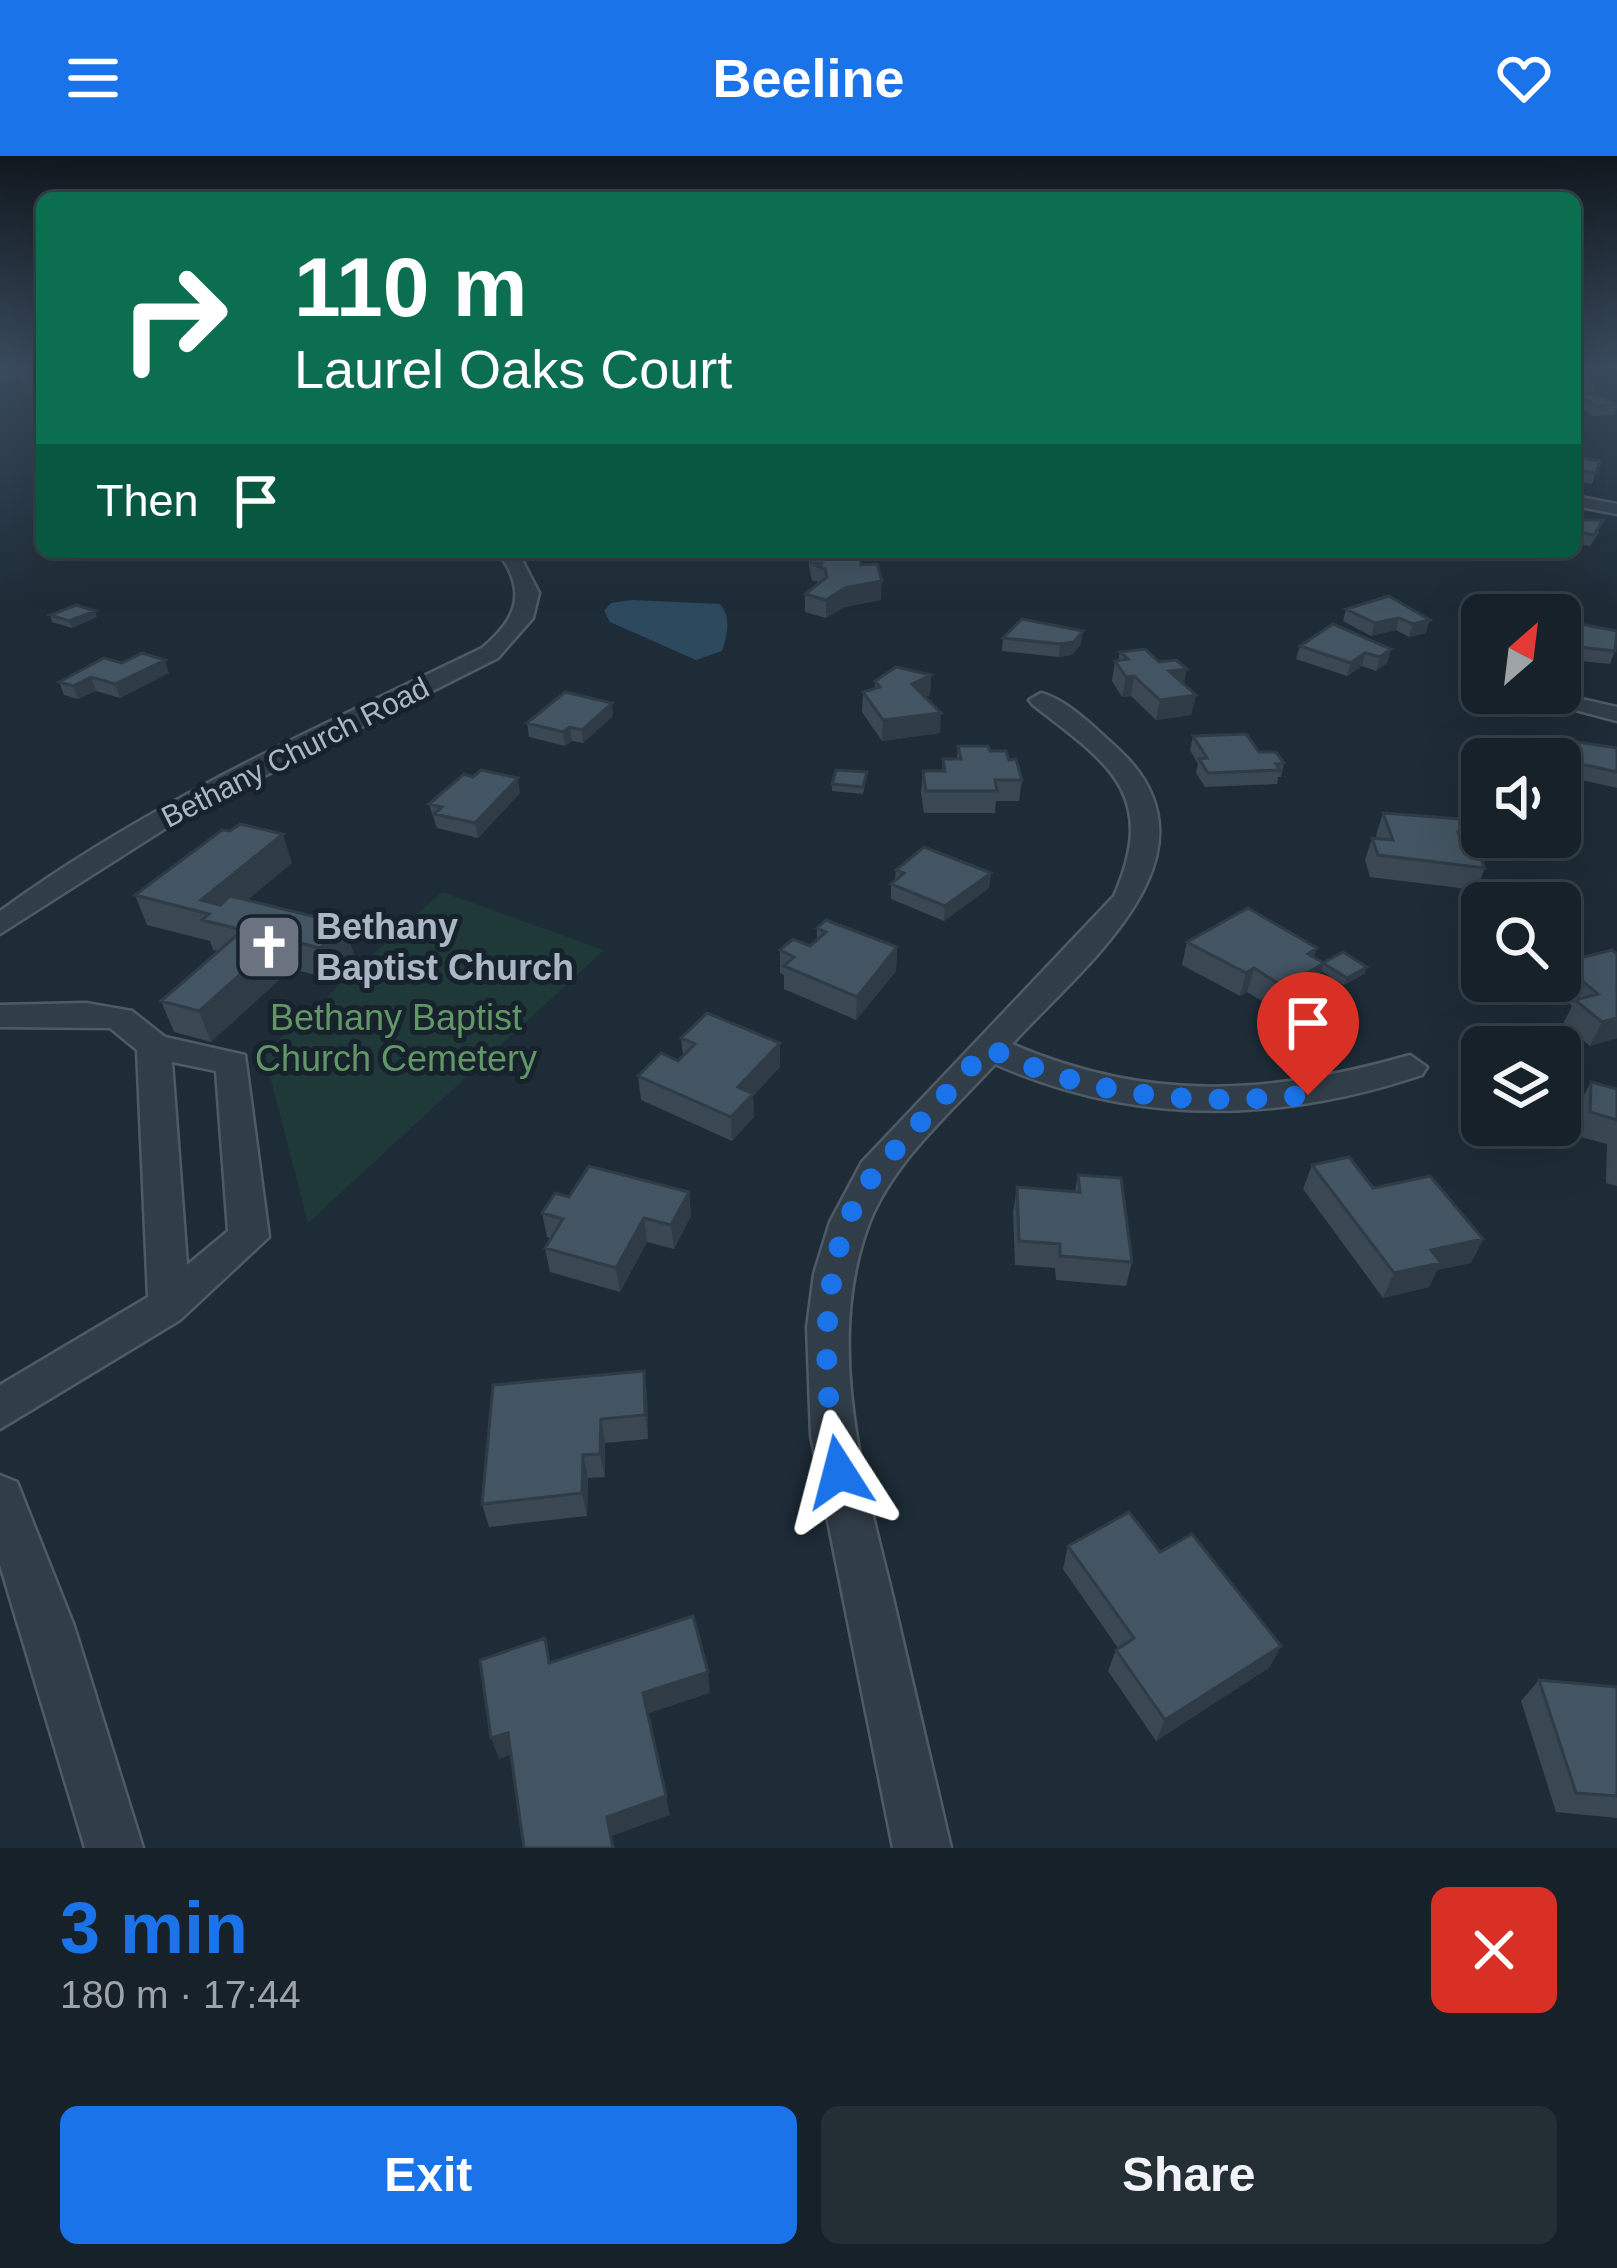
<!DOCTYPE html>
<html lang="en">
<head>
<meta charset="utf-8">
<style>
  body { margin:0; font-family:Arial,sans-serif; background:#232e35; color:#f1f3f6; height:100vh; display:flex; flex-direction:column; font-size:45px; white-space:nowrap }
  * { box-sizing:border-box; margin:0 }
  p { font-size:39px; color:#9ea3a8 }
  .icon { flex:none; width:66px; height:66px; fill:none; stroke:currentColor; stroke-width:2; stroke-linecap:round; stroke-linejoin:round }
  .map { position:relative; height:1692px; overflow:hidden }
  .drawer { display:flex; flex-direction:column; background:#162129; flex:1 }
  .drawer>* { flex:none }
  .hud { position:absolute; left:36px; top:36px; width:1545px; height:366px; border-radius:18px; box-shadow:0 12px 48px #0002,0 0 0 3px #353e46; background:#0b6e4f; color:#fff; overflow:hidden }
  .needle { width:78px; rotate:28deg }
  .tools { position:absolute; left:1461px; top:438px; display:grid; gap:24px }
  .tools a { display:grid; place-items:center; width:120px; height:120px; border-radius:18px; background:#162129; box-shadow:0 12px 48px #0002,0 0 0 3px #353e46; font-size:60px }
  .pin { position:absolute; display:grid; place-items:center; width:102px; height:102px; color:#fff; margin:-123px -51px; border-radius:50% 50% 50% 0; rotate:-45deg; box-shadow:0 0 12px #0007 }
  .pin .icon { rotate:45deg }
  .me { position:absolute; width:132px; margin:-66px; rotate:351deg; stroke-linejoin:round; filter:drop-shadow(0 0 9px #0008) }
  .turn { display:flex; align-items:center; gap:42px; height:252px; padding:0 60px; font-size:54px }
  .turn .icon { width:156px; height:156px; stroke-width:2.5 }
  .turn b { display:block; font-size:84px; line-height:102px }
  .then { display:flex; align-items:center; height:114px; padding:0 60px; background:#0003; gap:24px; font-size:45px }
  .round { display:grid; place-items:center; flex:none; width:126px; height:126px; border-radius:18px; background:#232e35 }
  .overview { display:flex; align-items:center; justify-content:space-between; height:204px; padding:0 60px }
  h1 { font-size:72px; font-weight:700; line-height:90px; color:#1a73e8 }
  .cta { display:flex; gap:24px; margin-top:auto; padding:24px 60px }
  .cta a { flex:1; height:138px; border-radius:18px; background:#1a73e8; color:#fff; font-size:48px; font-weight:700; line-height:138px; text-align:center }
  .cta a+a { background:#232e35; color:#f1f3f6 }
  header { display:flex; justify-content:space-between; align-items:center; height:156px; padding:0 60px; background:#1a73e8; color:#fff; font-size:54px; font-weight:700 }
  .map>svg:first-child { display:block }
</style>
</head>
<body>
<header><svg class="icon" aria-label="menu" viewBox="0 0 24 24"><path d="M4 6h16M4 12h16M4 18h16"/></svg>Beeline<svg class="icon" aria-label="heart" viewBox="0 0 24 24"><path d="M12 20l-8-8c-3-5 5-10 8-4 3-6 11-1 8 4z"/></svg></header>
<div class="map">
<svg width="1617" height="1692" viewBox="0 0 1617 1692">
  <rect width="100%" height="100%" fill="#1d2c37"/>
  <path fill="#1f3838" d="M442 736 604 794 308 1067 264 897Z"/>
  <path fill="#2d495e" d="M632 444 720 448C732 461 727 480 722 495L696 504 610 466 604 455 611 447Z"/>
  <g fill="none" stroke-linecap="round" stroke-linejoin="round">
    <g stroke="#4e5b66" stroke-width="5">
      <path id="minor" d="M0 213H19L0 222Z
        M1575 340 1617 348V358L1575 350Z
        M498 396H518L539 437 533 462 498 502 185 660 0 778V755C149 646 317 572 482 492 518 462 527 435 498 396Z
        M1041 537C1068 544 1096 573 1116 591 1233 696 1084 809 1012 888 1149 947 1270 939 1410 899L1427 911 1422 919C1279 967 1135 970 995 908 951 956 895 1004 870 1065 823 1185 864 1323 893 1442 912 1526 932 1609 951 1692H893L811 1280 807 1171 814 1118 830 1066 862 1006 1114 740C1159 638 1108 607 1033 549L1029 544Z
        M1511 537H1555L1617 551V565Z
        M86 847 132 855 165 881 245 899 269 1081 180 1164 0 1273V1229L148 1141 137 894 110 872 0 871V849ZM172 906 216 915 228 1075 187 1109Z
        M0 1319 17 1326 74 1470 143 1692H85L0 1409Z"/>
    </g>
    <use href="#minor" fill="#313d48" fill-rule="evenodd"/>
  </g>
  <path fill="#3a4854" d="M42 213V228L22 227 18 218Z
    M1575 217 1597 229 1594 238 1617 248 1615 259 1593 260 1575 249 1576 238H1588L1575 237Z
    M1575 301 1600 305 1592 328 1575 325Z
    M1575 364 1599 376 1590 390 1575 387Z
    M809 396 861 409 881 444 845 451 826 462 805 456V438L817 429V425H812L809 411Z
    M1389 440 1426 477 1409 481 1396 474 1371 480 1343 465 1346 453Z
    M50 459 97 461 72 472 52 466Z
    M1560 475 1615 495 1610 508 1560 503Z
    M1003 482 1081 488 1072 499 1059 501 1002 495Z
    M1300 490 1391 493 1387 507 1376 515 1362 510 1347 520 1296 503Z
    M1120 496 1184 528 1196 539 1191 559 1156 564 1131 540 1122 541 1112 525 1115 505H1118Z
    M104 502 169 517 120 542 96 535 78 543 64 539 59 526Z
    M931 519 930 539 926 541 940 577 882 585 862 556 863 536 875 533V525Z
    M613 560 583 587 572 585 565 590 529 581 527 567Z
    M1193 580 1259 596 1284 607 1281 621H1278L1277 628 1205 631 1196 617 1198 608 1190 594Z
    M1558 583 1617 592V632L1560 619V603H1551Z
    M958 590 990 595 1009 604 1022 624 1019 645H996L995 657H924L921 637 923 615H942L943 603H957Z
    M866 623 863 638 832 635V628Z
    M520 637 478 682 437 672 429 648Z
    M1383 657 1467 677 1463 688 1466 696 1485 712 1476 734 1370 721 1365 704 1372 682 1377 683 1376 679Z
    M292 707 247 744 354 799 329 822 291 813 211 886 174 876 161 845 218 795 213 794 210 785 147 769 135 739Z
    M896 714 991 717 989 732 944 765 891 743V728L895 724Z
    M817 772 897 791 896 815 856 864 784 833V819L780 817V794L810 790 817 784Z
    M1187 786 1317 792 1314 801 1323 806 1367 811 1364 818 1344 829 1321 815 1316 830 1277 854 1247 836 1240 840 1182 809Z
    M1617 798V882L1590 890 1563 868 1572 850 1548 830 1550 825H1560V807Z
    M681 882 780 911 753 940 754 961 732 985 641 944 638 920 678 905 683 900Z
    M1591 926 1617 933V1030L1606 1027 1607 988 1577 980 1578 950Z
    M1312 1009 1373 1032 1483 1083 1471 1107 1437 1114 1429 1131 1383 1142 1303 1033Z
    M1078 1019 1132 1106 1126 1130 1056 1124 1055 1112 1015 1109 1013 1056 1017 1031 1075 1035Z
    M689 1036 691 1060 674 1093 647 1086 620 1136 550 1116 545 1092 551 1083 547 1081 542 1057 569 1041Z
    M644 1215 647 1239 648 1283 605 1287V1321L588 1322 587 1360 489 1371 482 1348Z
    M1068 1390 1160 1396 1270 1511 1156 1585 1108 1515 1116 1494 1118 1492 1063 1413Z
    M1539 1524 1617 1531V1662L1556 1656 1521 1545Z"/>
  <path fill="#2f3b45" d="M339 396H356L341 402Z
    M882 425 881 444 845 451 826 462V444L845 432Z
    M95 455 97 461 72 472 69 465Z
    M1399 462 1396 474 1371 480 1375 467Z
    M1430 464 1426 477 1409 481 1413 468Z
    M1083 475 1081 488 1072 499 1059 501 1060 488Z
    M1391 493 1387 507 1376 515 1380 501Z
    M1365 497 1362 510 1347 520 1351 507Z
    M165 504 169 517 120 542 115 528Z
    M1187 513 1183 533 1169 515Z
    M931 519 930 539 911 548 912 528Z
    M1134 520 1131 540 1122 541 1126 521Z
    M91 521 96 535 78 543 73 530Z
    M1196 539 1191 559 1156 564 1160 544Z
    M612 547 613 560 583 587 582 574Z
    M941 557 940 577 882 585 883 564Z
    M570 571 572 585 565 590 563 576Z
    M518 622 520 637 478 682 475 667Z
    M283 678 292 707 219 768 201 744Z
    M991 717 989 732 944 765 945 750Z
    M345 768 354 799 329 822 320 792Z
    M281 782 291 813 211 886 199 855Z
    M897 791 896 815 856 864 857 841Z
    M1317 792 1310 815 1324 807 1316 830 1277 854 1284 831 1308 798Z
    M1367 811 1364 818 1344 829 1347 822Z
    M1254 812 1247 836 1240 840 1246 817Z
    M1617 862V882L1590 890 1602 866Z
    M780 887V911L753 940 754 961 732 985 731 961 738 931Z
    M689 1036 691 1060 674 1093 671 1069Z
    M644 1062 647 1086 620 1136 616 1112Z
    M1483 1083 1471 1107 1437 1114 1429 1131 1383 1142 1394 1117 1431 1094Z
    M644 1215 647 1239 648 1283 645 1259Z
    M601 1263 605 1287V1321L600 1298Z
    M583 1299 588 1322 587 1360 582 1337Z
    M1281 1490 1270 1511 1156 1585 1165 1564Z
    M708 1516 710 1537 647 1558 643 1537Z
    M508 1577 515 1597 499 1603 491 1582Z
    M666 1640 670 1659 612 1680 615 1692H613L607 1661Z"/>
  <path fill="#435462" stroke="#2f3b45" stroke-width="3" d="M31 213H42V218L37 219 18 218Z
    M1575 217 1577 218 1597 229 1575 227Z
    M1576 238H1594L1617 249 1597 250Z
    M1575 301 1600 305 1596 317 1575 314Z
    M1575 364H1603L1594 379 1575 375Z
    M810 396H859L861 409 877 408 882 425 845 432 826 444 805 438 827 421 825 413 817 410 823 407H812Z
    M1389 440 1430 464 1413 468 1399 462 1375 467 1346 453Z
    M76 449 95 455 69 465 50 459Z
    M1022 463 1083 475 1074 486 1060 488 1003 482Z
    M1333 468 1391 493 1380 501 1365 497 1351 507 1300 490Z
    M1563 468H1580L1617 475 1615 495 1560 489V476Z
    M1145 493 1159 506 1176 504 1187 513 1169 515 1196 539 1160 544 1134 520 1126 521 1115 505 1128 503 1120 496Z
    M142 497 165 504 115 528 91 521 73 530 59 526 104 502 122 507Z
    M896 511 931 519 912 528 941 557 883 564 863 536 880 531 875 525Z
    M565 536 612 547 582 574 570 571 563 576 527 567Z
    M1246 578 1259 596H1276L1284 607 1276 608 1280 614 1208 617 1199 603 1207 602 1193 580Z
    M1558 583 1617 592V616L1554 602Z
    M958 590H988L990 595H1006L1009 604 1016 603 1022 624H995L997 635H926L923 615H945L943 603H961Z
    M481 614 518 622 475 667 434 658 442 651 429 648 464 618 473 621Z
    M836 614 867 616 863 631 832 628Z
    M1383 657 1461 663 1467 677 1458 676 1466 696 1478 697 1485 712 1378 699 1372 682 1393 684Z
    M240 668 283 678 201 744 220 749 230 740 345 768 320 792 281 782 199 855 161 845 243 774 202 764 209 758 135 739 222 674 230 675Z
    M924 691 991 717 945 750 891 728 904 717 896 714Z
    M1248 752 1317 792 1308 798 1324 807 1284 831 1254 812 1246 817 1187 786Z
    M826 764 897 791 857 841 784 810 794 801 780 794 793 783 810 790 826 776 817 772Z
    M1612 794 1617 798V862L1602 866 1575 844 1598 838 1560 807Z
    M1343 796 1367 811 1347 822 1323 807Z
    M707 857 780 887 738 931 753 938 731 961 638 920 661 897 678 905 695 888 681 882Z
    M1591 926 1617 933V964L1590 956Z
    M1349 1001 1373 1032 1430 1020 1483 1083 1431 1094 1441 1107 1394 1117 1312 1009Z
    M589 1010 689 1036 671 1069 644 1062 616 1112 545 1092 563 1063 542 1057 555 1037 569 1041Z
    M1078 1019 1121 1022 1132 1106 1060 1100V1088L1019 1085 1017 1031 1080 1036Z
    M644 1215 645 1259 601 1263 600 1298 583 1299 582 1337 482 1348 493 1229Z
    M1129 1356 1160 1396 1192 1378 1281 1490 1165 1564 1116 1494 1134 1482 1068 1390Z
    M693 1460 708 1516 643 1537 666 1640 607 1661 613 1692H524L508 1577 491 1582 480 1504 545 1482 549 1507Z
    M1539 1524 1617 1531V1640L1576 1637Z"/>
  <linearGradient id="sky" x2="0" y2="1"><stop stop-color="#10181e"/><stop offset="0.47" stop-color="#3a4b5e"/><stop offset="1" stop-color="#3a4b5e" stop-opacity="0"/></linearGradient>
  <rect width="1617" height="450" fill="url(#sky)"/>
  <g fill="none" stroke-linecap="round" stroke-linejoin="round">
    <path stroke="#1a73e8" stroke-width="21" stroke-dasharray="0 37.8" d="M839 1316C821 1228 815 1087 877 1015 912 973 952 935 987 891 1088 942 1197 950 1308 939"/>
  </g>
  <defs>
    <g id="church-square" transform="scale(3.45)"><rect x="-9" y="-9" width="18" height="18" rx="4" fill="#6b7280" stroke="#17222c"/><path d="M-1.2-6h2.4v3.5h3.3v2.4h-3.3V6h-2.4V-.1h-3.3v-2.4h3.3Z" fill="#fff"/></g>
  </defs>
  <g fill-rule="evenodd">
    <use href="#church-square" x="269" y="791"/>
  </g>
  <g text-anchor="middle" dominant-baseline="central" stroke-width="10" stroke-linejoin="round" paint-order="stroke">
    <g font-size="30" fill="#aab8c5" stroke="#17222c">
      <text transform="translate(295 596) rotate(-27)">Bethany Church Road</text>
    </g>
    <g font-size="36" font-weight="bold" fill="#aab8c5" stroke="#17222c" text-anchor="start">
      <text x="316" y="770">Bethany<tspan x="316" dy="41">Baptist Church</tspan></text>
    </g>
    <g font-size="36" fill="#619766" stroke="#17222c">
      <text x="396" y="861">Bethany Baptist<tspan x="396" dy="41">Church Cemetery</tspan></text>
    </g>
  </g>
</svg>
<div class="tools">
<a><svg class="needle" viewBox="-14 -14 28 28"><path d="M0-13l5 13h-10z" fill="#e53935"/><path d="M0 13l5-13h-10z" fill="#9ea3a8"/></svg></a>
<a><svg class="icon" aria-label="sound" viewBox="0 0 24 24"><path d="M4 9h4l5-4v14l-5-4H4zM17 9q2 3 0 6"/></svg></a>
<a><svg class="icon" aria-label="search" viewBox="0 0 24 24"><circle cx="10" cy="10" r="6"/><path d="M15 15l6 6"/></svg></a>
<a><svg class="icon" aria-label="layers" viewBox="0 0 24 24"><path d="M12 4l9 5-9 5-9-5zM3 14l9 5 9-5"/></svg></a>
</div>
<div class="pin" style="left:1308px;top:939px;background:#d93025"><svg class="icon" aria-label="arrive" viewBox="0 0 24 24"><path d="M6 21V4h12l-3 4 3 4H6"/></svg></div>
<svg class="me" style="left:839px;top:1316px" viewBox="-20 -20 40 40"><path d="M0-17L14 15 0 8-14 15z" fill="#1a73e8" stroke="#fff" stroke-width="4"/></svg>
<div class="hud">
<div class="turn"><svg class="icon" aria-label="right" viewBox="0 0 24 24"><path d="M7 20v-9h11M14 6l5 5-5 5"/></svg><div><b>110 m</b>Laurel Oaks Court</div></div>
<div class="then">Then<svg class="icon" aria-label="arrive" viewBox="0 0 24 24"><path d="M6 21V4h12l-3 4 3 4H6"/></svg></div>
</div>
</div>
<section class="drawer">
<div class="overview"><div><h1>3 min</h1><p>180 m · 17:44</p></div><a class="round" style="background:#d93025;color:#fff"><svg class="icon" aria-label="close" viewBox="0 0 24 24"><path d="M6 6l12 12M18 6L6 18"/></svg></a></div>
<div class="cta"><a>Exit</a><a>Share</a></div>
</section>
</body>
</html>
